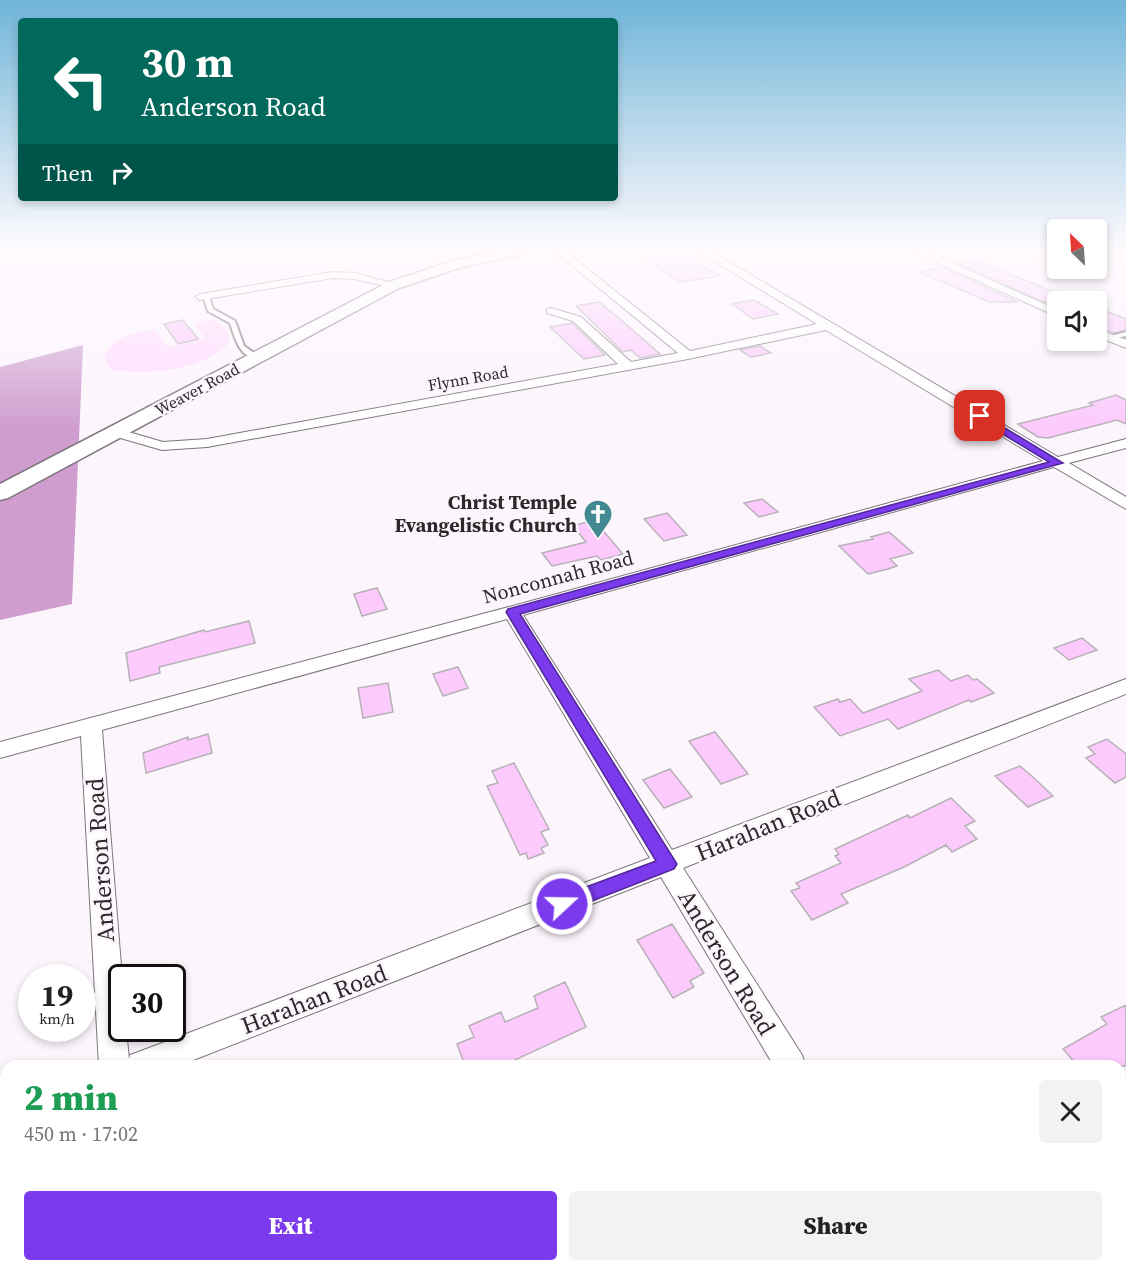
<!DOCTYPE html>
<html lang="en">
<head>
<meta charset="utf-8">
<style>
  body { margin:0; font-family:"Source Serif 4",serif; background:#f2f2f2; color:#222; height:100vh; display:flex; flex-direction:column; font-size:22px; white-space:nowrap }
  * { box-sizing:border-box; margin:0 }
  p { font-size:20px; color:#767676 }
  .icon { flex:none; width:33px; height:33px; fill:none; stroke:currentColor; stroke-width:2; stroke-linecap:round; stroke-linejoin:round }
  .map { position:relative; flex:1; overflow:hidden }
  .side { position:absolute; left:0px; top:1060px; width:1126px; height:212px; display:flex; flex-direction:column; background:#fff; border-radius:18px 18px 0 0; box-shadow:0 3px 9px #0003 }
  .side>* { flex:none }
  .hud { position:absolute; left:18px; top:18px; width:600px; height:183px; border-radius:6px; box-shadow:0 3px 9px #0003; background:#00695c; color:#fff; overflow:hidden }
  .needle { width:39px; rotate:335deg }
  .fabs { position:absolute; left:1047px; top:219px; display:grid; gap:12px }
  .fabs a { display:grid; place-items:center; width:60px; height:60px; border-radius:6px; background:#fff; box-shadow:0 3px 9px #0003; font-size:30px }
  .speed { position:absolute; left:18px; top:964px; display:flex; gap:12px; font-size:30px; font-weight:700; text-align:center }
  .speed>* { display:grid; place-content:center; width:78px; height:78px; border-radius:50%; background:#fff; box-shadow:0 3px 9px #0003; line-height:1 }
  .speed small { font-size:15px; font-weight:400 }
  .speed .limit { border:3px solid #111; border-radius:9px; background:#fff; color:#111 }
  .pin { position:absolute; display:grid; place-items:center; width:51px; height:51px; color:#fff; margin:-26px; border-radius:12px; box-shadow:0 3px 9px #0006 }
  .me { position:absolute; width:66px; margin:-33px; rotate:69deg; stroke-linejoin:round; filter:drop-shadow(0 0 4px #0008) }
  .turn { display:flex; align-items:center; gap:21px; height:126px; padding:0 24px; font-size:27px }
  .turn .icon { width:78px; height:78px; stroke-width:2.5 }
  .turn b { display:block; font-size:42px; line-height:51px }
  .then { display:flex; align-items:center; height:57px; padding:0 24px; background:#0003; gap:12px; font-size:22px }
  .round { display:grid; place-items:center; flex:none; width:63px; height:63px; border-radius:6px; background:#f2f2f2 }
  .head { display:flex; align-items:center; justify-content:space-between; height:102px; padding:0 24px }
  h1 { font-size:36px; font-weight:800; line-height:45px; color:#1e9e55 }
  .primary-button { display:flex; gap:12px; margin-top:auto; padding:12px 24px }
  .primary-button a { flex:1; height:69px; border-radius:6px; background:#7c3aed; color:#fff; font-size:24px; font-weight:800; line-height:69px; text-align:center }
  .primary-button a+a { background:#f2f2f2; color:#222 }
  .map>svg:first-child { display:block }
</style>
</head>
<body>
<div class="map">
<svg width="1126" height="1271" viewBox="0 0 1126 1271">
  <rect width="100%" height="100%" fill="#fcf5fc"/>
  <path fill="#ffdaff" d="M214 319 227 331 230 341C207 371 146 375 111 370L104 358C113 336 133 334 154 329L168 347 206 338 193 324Z"/>
  <path fill="#cf9ecf" d="M83 345 72 604 0 620V367Z"/>
  <path fill="#fccafd" stroke="#b7b0b7" stroke-width="1.5" d="M670 256 673 258 687 256 720 276 680 282 647 260Z
    M976 260 1076 301V302H1044L959 264Z
    M942 267 1018 302H989L919 272Z
    M754 300 778 314 753 319 732 304Z
    M599 302 620 319 660 354 640 358 631 350 623 352 576 306Z
    M1096 307 1126 319V330L1114 333 1096 326Z
    M183 320 198 339 178 344 164 324Z
    M572 323 605 355 584 359 550 327Z
    M760 346 771 353 751 357 740 350Z
    M1116 395 1126 400V424L1117 420 1048 438 1038 437 1018 424 1093 405 1089 403Z
    M762 499 778 512 759 517 744 503Z
    M667 513 687 535 664 541 644 519Z
    M594 520 623 554 601 560 597 556 552 566 542 553 586 542 573 526Z
    M889 532 913 553 890 559 897 566 888 569 868 574 839 546 873 539 871 537Z
    M377 588 387 609 362 616 354 594Z
    M249 621 255 643 159 667 160 673 130 681 126 653 204 630 205 632Z
    M1082 638 1097 650 1069 660 1054 648Z
    M458 667 468 688 443 696 433 674Z
    M938 670 951 681 968 675 973 680 977 679 994 693 971 702 969 700 898 729 888 719 840 736 814 707 838 699 840 702 850 699 863 713 922 691 909 679Z
    M388 683 393 712 363 718 358 688Z
    M715 732 748 774 721 784 689 741Z
    M208 734 212 753 146 773 143 753 188 737V740Z
    M1107 739 1126 754V777L1115 783 1086 758 1095 754 1088 747Z
    M514 763 549 829 541 832 548 845 541 848 544 853 528 859 526 853 520 855 487 786 498 783 492 771Z
    M1020 766 1034 778 1053 796 1028 807 995 776Z
    M670 769 692 797 664 808 643 780Z
    M951 798 975 821 965 826 977 839 952 852 946 845 904 867 841 894 848 903 812 920 791 891 800 888 796 883 841 863 835 856 839 854 835 849 908 815 910 818Z
    M672 924 704 973 690 981 694 987 673 998 637 940Z
    M565 982 586 1027 502 1066H465L457 1044 474 1037 469 1026 501 1012 505 1022 538 1008 534 996Z
    M1126 1005V1066H1078L1063 1049 1107 1024 1101 1017Z"/>
  <g fill="none" stroke-linecap="round" stroke-linejoin="round">
    <g stroke="#7b747b" stroke-width="4">
      <path id="lane" d="M206 294 209 296 213 309 235 321 244 346 258 356V358C239 358 235 338 230 323L208 311 203 296Z
        M1126 332V336L1110 339 1107 337Z"/>
    </g>
    <g stroke="#7b747b" stroke-width="2">
      <path id="street" d="M553 250H564L690 351 817 324 696 250H709L1058 457 1126 439V448L1069 463 1126 497V509L1054 467 523 615 672 850 1126 679V694L683 868 802 1055 806 1066H774L661 877 178 1066H99L81 736 0 758V742L505 608 1043 461 826 330 688 359 207 447 162 450 110 435 108 432 115 428 163 442 207 439 618 364 573 321 547 313V309L551 308 581 317 631 362 678 353ZM507 619 650 858 141 1051 130 1055 129 1059 126 1029H122V978L102 730Z
        M909 250H923L1058 310V317Z
        M333 272 355 273 399 285 394 288 355 279 333 278 200 300 195 297 200 294Z
        M1096 328 1126 340V348L1096 336Z
        M6 1103V1135L0 1138V1106Z
        M1126 1236V1271H1083L1085 1266H1120V1239Z
        M108 1266H144L145 1271H109Z
        M895 1266H932L934 1271H897Z"/>
    </g>
    <g stroke="#7b747b" stroke-width="3">
      <path id="secondary" d="M502 250H528L527 253 462 267 399 288 8 498 0 500V484L389 282 453 261Z"/>
    </g>
    <use href="#lane" fill="#fff" fill-rule="evenodd"/>
    <use href="#street" fill="#fff" fill-rule="evenodd"/>
    <use href="#secondary" fill="#fff" fill-rule="evenodd"/>
  </g>
  <linearGradient id="sky" x2="0" y2="1"><stop stop-color="#70b5d8"/><stop offset="0.58" stop-color="#fefafe"/><stop offset="1" stop-color="#fefafe" stop-opacity="0"/></linearGradient>
  <rect width="1126" height="428" fill="url(#sky)"/>
  <path fill="#7c3aed" stroke="#51269a" stroke-width="1.5" d="M980 413 1063 463 520 614 677 864 674 869 569 910 562 912 556 910 553 904 556 898 656 861 506 612 508 609 1049 462 976 418V414Z"/>
  <defs>
    <g id="church-pin" transform="scale(1.5)"><path d="M0 17L-7.5 6A9.5 9.5 0 1 1 7.5 6Z" fill="#428991" stroke="#fcf5fc"/><path d="M-1.2-6h2.4v3.5h3.3v2.4h-3.3V6h-2.4V-.1h-3.3v-2.4h3.3Z" fill="#fff"/></g>
  </defs>
  <g fill-rule="evenodd">
    <use href="#church-pin" x="598" y="514"/>
  </g>
  <g text-anchor="middle" dominant-baseline="central" stroke-width="5" stroke-linejoin="round" paint-order="stroke">
    <g font-size="16" fill="#2c292b" stroke="#fcf5fc">
      <text transform="translate(468 378) rotate(-10)">Flynn Road</text>
      <text transform="translate(197 389) rotate(-28)">Weaver Road</text>
    </g>
    <g font-size="20" font-weight="bold" fill="#2c292b" stroke="#fcf5fc" text-anchor="end">
      <text x="577" y="502">Christ Temple<tspan x="577" dy="23">Evangelistic Church</tspan></text>
    </g>
    <g font-size="20" fill="#2c292b" stroke="#fcf5fc">
      <text transform="translate(558 577) rotate(-15)">Nonconnah Road</text>
    </g>
    <g font-size="24" fill="#2c292b" stroke="#fcf5fc">
      <text transform="translate(768 825) rotate(-22)">Harahan Road</text>
      <text transform="translate(100 860) rotate(-94)">Anderson Road</text>
      <text transform="translate(727 962) rotate(59)">Anderson Road</text>
      <text transform="translate(314 999) rotate(-21)">Harahan Road</text>
    </g>
  </g>
</svg>
<div class="fabs">
<a><svg class="needle" viewBox="-14 -14 28 28"><path d="M0-13l5 13h-10z" fill="#e53935"/><path d="M0 13l5-13h-10z" fill="#767676"/></svg></a>
<a><svg class="icon" aria-label="sound" viewBox="0 0 24 24"><path d="M4 9h4l5-4v14l-5-4H4zM17 9q2 3 0 6"/></svg></a>
</div>
<div class="speed"><div>19<small>km/h</small></div><div class="limit">30</div></div>
<div class="pin" style="left:980px;top:416px;background:#d93025"><svg class="icon" aria-label="arrive" viewBox="0 0 24 24"><path d="M6 21V4h12l-3 4 3 4H6"/></svg></div>
<svg class="me" style="left:562px;top:904px" viewBox="-20 -20 40 40"><circle r="17" fill="#7c3aed" stroke="#fff" stroke-width="3"/><path d="M0-11L8 9 0 5-8 9z" fill="#fff"/></svg>
<div class="hud">
<div class="turn"><svg class="icon" aria-label="left" viewBox="0 0 24 24"><path d="M17 20v-9H6M10 6l-5 5 5 5"/></svg><div><b>30 m</b>Anderson Road</div></div>
<div class="then">Then<svg class="icon" aria-label="right" viewBox="0 0 24 24"><path d="M7 20v-9h11M14 6l5 5-5 5"/></svg></div>
</div>
<section class="side">
<div class="head"><div><h1>2 min</h1><p>450 m · 17:02</p></div><a class="round"><svg class="icon" aria-label="close" viewBox="0 0 24 24"><path d="M6 6l12 12M18 6L6 18"/></svg></a></div>
<div class="primary-button"><a>Exit</a><a>Share</a></div>
</section>
</div>
</body>
</html>
